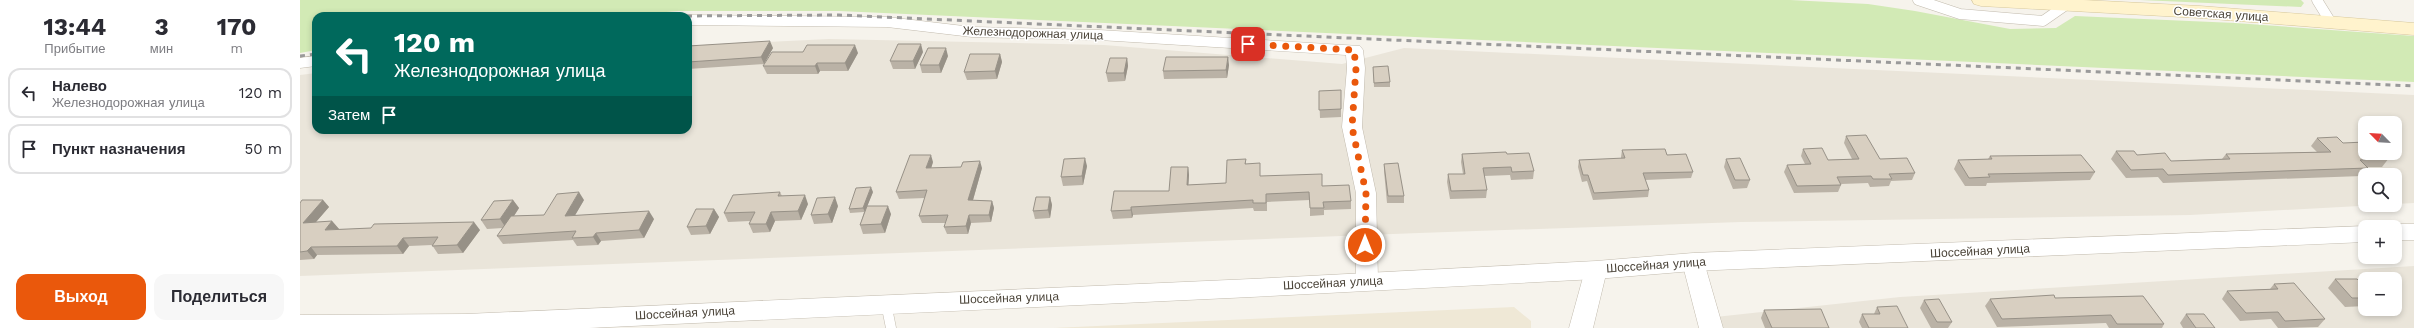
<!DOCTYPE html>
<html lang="ru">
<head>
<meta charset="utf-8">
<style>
  body { margin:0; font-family:"Work Sans",sans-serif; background:#f7f7f7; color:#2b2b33; height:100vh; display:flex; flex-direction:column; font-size:15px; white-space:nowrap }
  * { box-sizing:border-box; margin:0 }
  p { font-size:13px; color:#7c7c81 }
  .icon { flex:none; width:22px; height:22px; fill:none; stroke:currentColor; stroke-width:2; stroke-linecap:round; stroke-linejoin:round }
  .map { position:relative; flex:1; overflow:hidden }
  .panel { display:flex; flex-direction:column; background:#fff; width:300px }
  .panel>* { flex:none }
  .banner { position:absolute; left:12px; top:12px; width:380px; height:122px; border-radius:12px; box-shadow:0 2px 6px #0003; background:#00695c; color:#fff; overflow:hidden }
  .needle { width:26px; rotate:294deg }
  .controls { position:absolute; left:2058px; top:116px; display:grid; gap:8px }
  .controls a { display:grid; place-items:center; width:44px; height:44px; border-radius:8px; background:#fff; box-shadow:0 2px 6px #0003; font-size:20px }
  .pin { position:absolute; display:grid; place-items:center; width:34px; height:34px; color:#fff; margin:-17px; border-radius:8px; box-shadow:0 2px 6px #0006 }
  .me { position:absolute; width:44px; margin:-22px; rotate:0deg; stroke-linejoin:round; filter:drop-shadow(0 0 3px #0008) }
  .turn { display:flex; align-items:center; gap:14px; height:84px; padding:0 16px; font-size:18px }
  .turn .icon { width:52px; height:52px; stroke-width:2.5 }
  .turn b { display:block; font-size:28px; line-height:34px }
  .then { display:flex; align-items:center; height:38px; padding:0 16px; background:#0003; gap:8px; font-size:15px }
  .eta { display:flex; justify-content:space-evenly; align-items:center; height:68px; text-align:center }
  .eta b { font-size:24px; font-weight:700; line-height:28px }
  .button { display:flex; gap:8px; margin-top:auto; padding:8px 16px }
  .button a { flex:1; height:46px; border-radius:12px; background:#ea580c; color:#fff; font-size:16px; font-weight:700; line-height:46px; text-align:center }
  .button a+a { background:#f7f7f7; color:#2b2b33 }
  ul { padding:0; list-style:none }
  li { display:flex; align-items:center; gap:12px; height:50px; margin:0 8px 6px; padding:0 8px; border:2px solid #e1e1e2; border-radius:12px }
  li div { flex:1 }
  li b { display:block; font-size:15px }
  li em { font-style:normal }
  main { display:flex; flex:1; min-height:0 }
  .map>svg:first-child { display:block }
</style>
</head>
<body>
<main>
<section class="panel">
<div class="eta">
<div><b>13:44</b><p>Прибытие</p></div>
<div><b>3</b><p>мин</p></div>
<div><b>170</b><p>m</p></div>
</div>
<ul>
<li><svg class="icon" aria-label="left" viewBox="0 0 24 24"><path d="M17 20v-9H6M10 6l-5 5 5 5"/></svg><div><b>Налево</b><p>Железнодорожная улица</p></div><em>120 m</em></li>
<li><svg class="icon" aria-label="arrive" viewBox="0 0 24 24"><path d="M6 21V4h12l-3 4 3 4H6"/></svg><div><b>Пункт назначения</b></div><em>50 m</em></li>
</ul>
<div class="button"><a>Выход</a><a>Поделиться</a></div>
</section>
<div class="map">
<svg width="2114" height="328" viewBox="0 0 2114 328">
  <rect width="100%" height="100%" fill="#f6f3ec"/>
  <path fill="#eae5da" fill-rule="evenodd" d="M529 39 804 45 1042 64 1104 48 2114 95V203L2095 204V175H2065V205H2078L1890 215 1441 222 1119 233 0 276V75L16 73V130H388V46ZM2065 123H2095V153H2065Z
    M2114 266V328H1399L1397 319 1600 297ZM2065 279H2095V309H2065Z"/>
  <path fill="#efe8d6" d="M1214 307 1231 321V328H753Z"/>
  <path fill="#d2eab5" d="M0 0H1490L1568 4 1615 11 1710 29 1756 28 1775 16 1935 23 2114 36V82L539 11H379L317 16H16V50L0 53Z
    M1840 0H2001L2004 3 2001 7Z"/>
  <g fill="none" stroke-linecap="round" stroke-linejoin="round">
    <g stroke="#c2bbae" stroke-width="11">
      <path id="service" d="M1618 0 1660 14 1743 21 1766 5
        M2017 0 2030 21
        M586 303 591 328"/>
    </g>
    <g stroke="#c2bbae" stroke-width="1">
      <path id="minor" d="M388 15 587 17 672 27 799 30 1060 46 1063 50 1065 68 1062 127 1076 193 1078 280 1075 286 1067 288 1059 286 1056 280V193L1042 127 1047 68 1046 55 799 40 672 37 587 27 388 25V16H383Z
        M16 56V66L0 68V58Z
        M1393 254 1401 256 1404 262 1423 328H1399L1382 262 1385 256Z
        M1296 262 1304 264 1307 270 1293 328H1269L1285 270 1288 264Z"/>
    </g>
    <g stroke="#c2bbae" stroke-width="1">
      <path id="tertiary" d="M2095 224H2114V240H2095V227H2086Z
        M2065 226 2070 227H2065V242L1393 271 1296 279 951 297 289 328H0V315L166 314 951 279 1296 261 1393 253Z"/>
    </g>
    <g stroke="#d6c79b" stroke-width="1">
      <path id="secondary" d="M1672 0H1783L1900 6 2114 23V35L1900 18 1681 6 1674 4Z"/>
    </g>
    <use href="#service" stroke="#fff" stroke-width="10"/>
    <use href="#minor" fill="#fff" fill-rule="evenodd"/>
    <use href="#tertiary" fill="#fff" fill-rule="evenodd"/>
    <use href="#secondary" fill="#fff3cd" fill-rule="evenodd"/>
    <path stroke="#9a9a9a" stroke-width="3" stroke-dasharray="5 5" stroke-linecap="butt" d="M377 16 539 15 2114 86
      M0 56 16 54"/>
  </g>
  <path fill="#bab2a6" d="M388 46 473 48 464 64 388 69Z
    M623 52 615 69H593L590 61Z
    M558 53 548 71H520L518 74H467L463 66Z
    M700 54 702 62 697 79 667 80 664 72Z
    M648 56 641 73H622L620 65Z
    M827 58 828 66 825 81 808 82 806 73Z
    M929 65 927 78 864 79 863 71Z
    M1073 67 1090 82V87H1074Z
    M1041 90V117L1020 118 1019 91Z
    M1546 136 1580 159 1615 173 1612 180 1591 181 1589 186 1570 187 1568 183 1541 184V185L1538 192 1494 193 1484 172 1487 165 1505 164 1501 156 1503 149 1528 160 1552 159 1544 143Z
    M2017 138 2043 143 2089 158 2082 167H2068V168L2062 176 1863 183 1858 177 1826 178 1811 159 1816 151 1871 161 1922 159 1926 154 2017 152 2011 146Z
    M1322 150 1367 155 1393 172 1391 178 1345 180 1349 190 1348 197 1293 200 1287 181 1282 182 1278 167 1279 160 1321 159V157Z
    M1162 154H1207L1234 171 1233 179 1211 180 1210 175 1184 176 1187 190 1186 198 1150 199 1147 182 1148 174H1163L1161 162Z
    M1690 156 1795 172 1790 180 1687 183 1686 186H1665L1654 169 1658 160 1688 159Z
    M946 159V164L960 171V176L1022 186 1051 201V209L1024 210V215L1010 216V200L967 202V211H954L953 208 833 215 832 218 813 219 811 211 869 191 888 167 889 175 888 185 926 183Z
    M1426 159 1450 180 1447 188 1433 189 1424 167Z
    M633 162 631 168H682L673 200 692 201 694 208 691 222 671 223 668 234H647L644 227 646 223H622L619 216 625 198 599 199 596 192Z
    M1084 164 1104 196V203H1087L1084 171Z
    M787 166 783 185 763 186 761 177Z
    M480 192 482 196 508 204 501 220 475 221 470 232 453 233 449 224 450 221 428 222 424 213Z
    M573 192 567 206 591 214 585 233 563 234 560 225 564 212 550 213 549 209Z
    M750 197 752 205 750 218 735 219 733 211Z
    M23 200 29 207 16 222 32 221 39 229 180 230 163 253 138 254 132 245 109 246 103 254 17 255 14 259 0 260V203Z
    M213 200 219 208 214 216 244 215 284 200 275 215 354 219 344 238 301 241 298 245 277 246 273 240 203 244 197 236 203 228 187 229 181 220Z
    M538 206 532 223 514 224 511 215Z
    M414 209 419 217 410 234 391 235 387 227Z
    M2035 279 2065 287V306L2045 307 2028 288Z
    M1974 284 2025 319 2018 327 1987 328H1978L1971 319 1940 321 1922 299 1927 291 1970 289Z
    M1755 298 1864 324 1862 328H1809L1806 323 1697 327 1685 306 1690 299Z
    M1624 300 1652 322 1648 328H1631L1620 308Z
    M1577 307 1608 328H1562L1559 322 1562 314H1574Z
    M1464 310 1529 328H1465L1461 318Z
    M1886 314 1915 328H1883L1880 323Z"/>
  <path fill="#979187" d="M470 41 473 48 464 64 461 57Z
    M621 44 623 52 615 69 613 61Z
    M555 45 558 53 548 71 545 63Z
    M646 48 648 56 641 73 639 65Z
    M700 54 702 62 697 79 695 71Z
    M928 57 929 65 927 78 926 70Z
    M827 58 828 66 825 81 824 73Z
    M517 63 520 71 518 74 515 66Z
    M631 155 633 162 629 175 626 168Z
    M785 158 787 166 783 185 782 176Z
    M680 161 682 168 671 207 668 200Z
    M888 167 889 175 888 193 887 185Z
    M571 187 573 192 565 212 563 208Z
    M279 192 284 200 270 224 265 216Z
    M505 195 508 204 501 220 498 211Z
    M535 197 538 206 532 223 528 214Z
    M750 197 752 205 750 218 748 210Z
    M23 200 29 207 9 230 3 223Z
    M213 200 219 208 206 228 200 219Z
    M692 201 694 208 691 222 689 215Z
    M588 206 591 214 585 233 581 224Z
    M831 207 833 215 832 218 831 210Z
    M414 209 419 217 410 234 406 226Z
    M349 211 354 219 344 238 339 230Z
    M471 212 475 221 470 232 466 224Z
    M669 215 671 223 668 234 666 226Z
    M32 221 39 229 25 230Z
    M174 222 180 230 163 253 157 245Z
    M296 233 301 241 298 245 293 237Z
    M103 238 109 246 103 254 97 246Z
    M11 247 17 255 14 259 7 251Z"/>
  <path fill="#d8cfc1" stroke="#979187" d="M470 41 461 57 388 62V46Z
    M598 44H621L613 61H590Z
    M507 45H555L545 63H517L515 66H463L472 52H503Z
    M628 48H646L639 65H620Z
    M670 54H700L695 71 664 72Z
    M866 57H928L926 70 863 71Z
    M810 58H827L824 73H806Z
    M1088 66 1090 82 1074 83 1073 67Z
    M1041 90V109L1019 110V91Z
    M1566 135 1580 159 1607 158 1615 173 1589 174 1592 179H1573L1571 176 1537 177 1541 185 1497 186 1487 165 1511 164 1503 149 1522 148 1528 160 1559 159 1546 136Z
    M2037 137 2043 143 2065 142V153H2083L2089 158 2060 160 2068 168 1868 175 1863 169 1831 170 1816 151H1834L1837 155 1865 153 1871 161 1930 159 1926 154 2031 152 2017 138Z
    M1365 149 1367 155 1386 154 1393 172 1343 173 1349 190 1294 193 1288 175H1283L1279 160 1325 158 1322 150Z
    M1206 152 1207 154 1229 153 1234 171 1212 172 1211 167 1183 168 1187 190 1151 191 1148 174H1165L1162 154Z
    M610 155H631L626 168 661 167 663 162 680 161 668 200 692 201 689 215H669L666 226 644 227 648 215 619 216 627 190 596 192Z
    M1781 155 1795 172 1688 174 1690 177 1669 178 1658 160 1692 159 1690 156Z
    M785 158 782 176 761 177 764 159Z
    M1440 158 1450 180H1435L1426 159Z
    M946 159 945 164 960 163V176L1022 174V186L1049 185 1051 201 1023 202 1024 208H1010L1009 192 966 194V203H953V200L831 207V210L811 211 814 191H869L871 167H888L887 185 926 183 927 160Z
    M1098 163 1104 196H1088L1084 164Z
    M571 187 563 208 549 209 556 188Z
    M279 192 265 216 349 211 339 230 296 233 293 237 272 238 276 231 197 236 211 216 244 215 257 194Z
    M480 192 478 196 505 195 498 211 471 212 466 224H449L455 212 424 213 433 195Z
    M535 197 528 214 511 215 517 198Z
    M736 197H750L748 210 733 211Z
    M2 200H23L3 223 32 221 25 230 71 228 74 224 174 222 157 245 132 246 138 237 103 238 97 246 11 247 7 251 0 252V203Z
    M213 200 200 219 181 220 194 201Z
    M567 206H588L581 224 560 225Z
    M396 209H414L406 226 387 227Z
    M2035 279H2057L2065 287V298H2052Z
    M1994 283 2025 319 1985 321 1978 312 1946 313 1927 291 1978 289 1974 284Z
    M1754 295 1755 298 1843 296 1864 324H1817L1811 315 1702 319 1690 299Z
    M1639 299 1652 322H1637L1624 300Z
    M1597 306 1608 328H1569L1562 314H1580L1577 307Z
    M1521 309 1529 328H1472L1464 310Z
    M1886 314H1904L1915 328H1896Z"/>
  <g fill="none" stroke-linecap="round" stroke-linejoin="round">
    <path stroke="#ea580c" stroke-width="7" stroke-dasharray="0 12.6" d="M948 44 1054 50 1056 68 1052 127 1066 193 1065 245"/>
  </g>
  <g text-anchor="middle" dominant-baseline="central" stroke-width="3" stroke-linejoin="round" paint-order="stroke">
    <g font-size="12" fill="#4b4439" stroke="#fff">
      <text transform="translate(1921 14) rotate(4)">Советская улица</text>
      <text transform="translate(733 33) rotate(2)">Железнодорожная улица</text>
      <text transform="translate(1680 251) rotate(-3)">Шоссейная улица</text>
      <text transform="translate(1356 265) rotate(-4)">Шоссейная улица</text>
      <text transform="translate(1033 283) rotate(-3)">Шоссейная улица</text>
      <text transform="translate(709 298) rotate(-2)">Шоссейная улица</text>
      <text transform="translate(385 313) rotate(-3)">Шоссейная улица</text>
    </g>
  </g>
</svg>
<div class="controls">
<a><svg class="needle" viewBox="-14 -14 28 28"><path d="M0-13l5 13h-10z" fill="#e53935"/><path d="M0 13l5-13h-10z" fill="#7c7c81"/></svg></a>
<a><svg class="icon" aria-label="search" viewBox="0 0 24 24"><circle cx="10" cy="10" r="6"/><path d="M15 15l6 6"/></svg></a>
<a>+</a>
<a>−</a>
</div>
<div class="pin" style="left:948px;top:44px;background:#d93025"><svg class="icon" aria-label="arrive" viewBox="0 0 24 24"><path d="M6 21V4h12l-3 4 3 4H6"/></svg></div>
<svg class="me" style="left:1065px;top:245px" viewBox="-20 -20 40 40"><circle r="17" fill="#ea580c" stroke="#fff" stroke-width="3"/><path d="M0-11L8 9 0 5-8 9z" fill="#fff"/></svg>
<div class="banner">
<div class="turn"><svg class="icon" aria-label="left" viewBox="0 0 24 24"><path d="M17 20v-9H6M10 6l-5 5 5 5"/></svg><div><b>120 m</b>Железнодорожная улица</div></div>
<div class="then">Затем<svg class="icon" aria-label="arrive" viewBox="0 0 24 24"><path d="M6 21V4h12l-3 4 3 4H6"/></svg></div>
</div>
</div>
</main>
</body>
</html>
